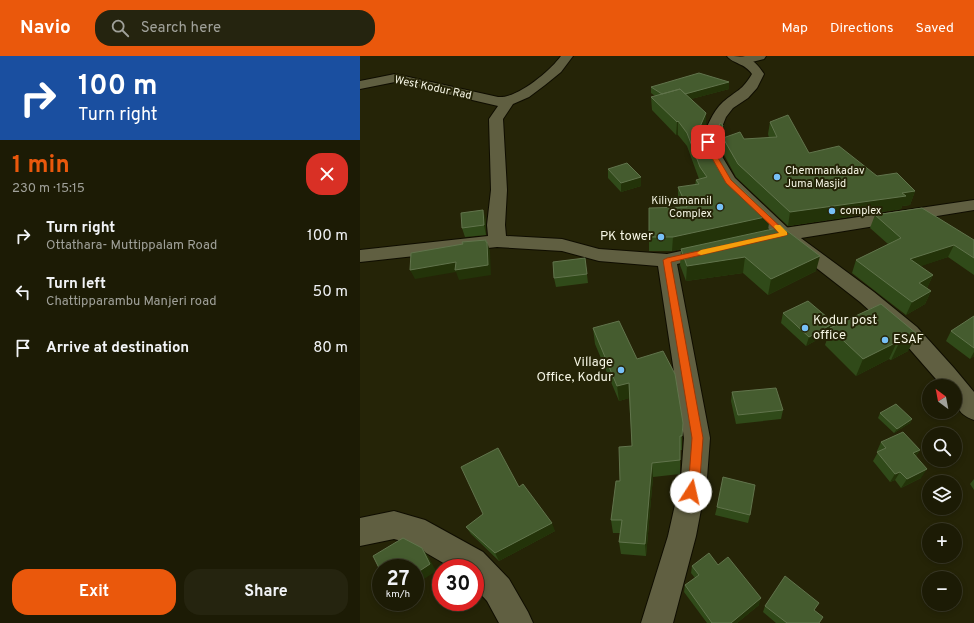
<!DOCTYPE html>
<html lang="en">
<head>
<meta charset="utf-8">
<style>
  body { margin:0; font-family:Overpass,sans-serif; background:#25240f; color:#f1f3f6; height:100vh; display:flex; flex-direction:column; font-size:15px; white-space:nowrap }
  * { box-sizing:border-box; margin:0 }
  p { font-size:13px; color:#a0a19a }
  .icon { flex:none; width:22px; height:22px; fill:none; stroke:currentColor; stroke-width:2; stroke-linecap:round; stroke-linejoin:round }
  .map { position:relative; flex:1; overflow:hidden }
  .drawer { display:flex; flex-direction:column; background:#1c1b05; width:360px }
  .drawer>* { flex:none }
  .hud { background:#1a4fa0; color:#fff; overflow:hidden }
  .needle { width:26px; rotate:328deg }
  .controls { position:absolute; left:562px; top:323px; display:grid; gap:8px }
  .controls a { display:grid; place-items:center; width:40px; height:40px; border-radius:50%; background:#1c1b05; box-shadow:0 2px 6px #0003,0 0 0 1px #3a3927; font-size:20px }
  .speed { position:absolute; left:12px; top:503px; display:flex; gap:8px; font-size:20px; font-weight:700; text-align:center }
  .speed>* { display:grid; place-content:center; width:52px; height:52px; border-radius:50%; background:#1c1b05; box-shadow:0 2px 6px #0003,0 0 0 1px #3a3927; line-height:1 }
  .speed small { font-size:10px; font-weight:400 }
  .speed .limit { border:6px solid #d22; background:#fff; color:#111 }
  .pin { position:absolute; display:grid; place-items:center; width:34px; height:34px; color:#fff; margin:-17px; border-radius:8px; box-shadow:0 2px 6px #0006 }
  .me { position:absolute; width:44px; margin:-22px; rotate:10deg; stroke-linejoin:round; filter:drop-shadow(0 0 3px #0008) }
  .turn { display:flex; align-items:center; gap:14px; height:84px; padding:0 12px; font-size:18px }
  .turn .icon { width:52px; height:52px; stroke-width:2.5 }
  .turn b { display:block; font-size:28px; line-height:34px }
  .round { display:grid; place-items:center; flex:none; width:42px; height:42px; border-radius:16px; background:#25240f }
  .headline { display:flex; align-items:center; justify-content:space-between; height:68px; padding:0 12px }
  h1 { font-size:24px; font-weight:700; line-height:30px; color:#ea580c }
  .button { display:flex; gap:8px; margin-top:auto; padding:8px 12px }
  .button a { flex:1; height:46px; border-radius:16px; background:#ea580c; color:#fff; font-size:16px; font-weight:700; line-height:46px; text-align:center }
  .button a+a { background:#25240f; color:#f1f3f6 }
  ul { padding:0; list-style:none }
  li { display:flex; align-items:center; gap:12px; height:56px; padding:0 12px }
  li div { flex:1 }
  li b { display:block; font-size:15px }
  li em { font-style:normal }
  header { display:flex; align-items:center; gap:24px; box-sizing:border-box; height:56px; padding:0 20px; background:#ea580c; color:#fff }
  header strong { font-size:19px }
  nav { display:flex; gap:22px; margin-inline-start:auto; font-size:14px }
  .search { width:280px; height:36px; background:#25240f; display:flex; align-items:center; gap:10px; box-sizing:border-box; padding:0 14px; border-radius:16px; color:#a0a19a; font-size:15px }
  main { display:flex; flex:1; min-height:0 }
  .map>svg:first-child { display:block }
</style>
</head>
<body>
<header>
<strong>Navio</strong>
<div class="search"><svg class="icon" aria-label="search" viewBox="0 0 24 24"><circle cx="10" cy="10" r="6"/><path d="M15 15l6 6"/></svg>Search here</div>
<nav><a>Map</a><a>Directions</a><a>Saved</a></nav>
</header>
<main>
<section class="drawer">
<div class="hud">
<div class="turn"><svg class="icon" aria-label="right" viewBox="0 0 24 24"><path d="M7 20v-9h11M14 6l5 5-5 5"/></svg><div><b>100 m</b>Turn right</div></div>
</div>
<div class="headline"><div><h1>1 min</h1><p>230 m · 15:15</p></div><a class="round" style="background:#d93025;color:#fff"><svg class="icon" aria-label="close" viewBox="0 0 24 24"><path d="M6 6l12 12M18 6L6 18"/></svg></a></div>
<ul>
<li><svg class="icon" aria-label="right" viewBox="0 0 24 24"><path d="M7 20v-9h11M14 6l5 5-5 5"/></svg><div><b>Turn right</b><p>Ottathara- Muttippalam Road</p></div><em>100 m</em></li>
<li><svg class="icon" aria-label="left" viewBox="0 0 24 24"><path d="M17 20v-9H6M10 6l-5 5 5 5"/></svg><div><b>Turn left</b><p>Chattipparambu Manjeri road</p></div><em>50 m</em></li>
<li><svg class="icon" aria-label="arrive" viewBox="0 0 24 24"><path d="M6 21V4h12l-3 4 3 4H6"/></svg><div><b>Arrive at destination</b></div><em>80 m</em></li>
</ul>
<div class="button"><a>Exit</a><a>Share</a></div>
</section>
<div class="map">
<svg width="614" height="567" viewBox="0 0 614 567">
  <rect width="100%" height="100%" fill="#252407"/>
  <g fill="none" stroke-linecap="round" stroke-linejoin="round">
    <g stroke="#0f0d00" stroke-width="2">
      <path id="minor" d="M201 0H213L201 16 185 29 169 41 153 48 143 63 147 134 145 169 146 180 202 183 239 193 307 198 349 189 356 191 358 195 356 199 317 208 350 382 347 422 336 480 313 567H281L308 480 321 422 324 382 298 210 239 205 202 195 137 191 0 206V194L128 180 127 169 131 134 129 63 138 50 35 26 0 33V25L35 18 138 41C157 43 190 15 201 0Z
        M385 0H406L404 3 384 8 380 7 378 4 380 1Z
        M614 144V154L404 188 397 186 395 182 397 178 424 172Z
        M34 455 65 464 123 496 149 523 168 556 173 567H139L127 545 115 532V512H92L49 487 34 483 0 490V462Z"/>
    </g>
    <g stroke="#0f0d00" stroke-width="2">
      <path id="secondary" d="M367 0C386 0 393 1 404 18L397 32 388 42 373 52 366 61 356 86 363 102 375 122 430 174 514 236 557 271 594 312 614 336V364C596 358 595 347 595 330H582L541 283 500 246 418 182 363 128 347 102 340 86C347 72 352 56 363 46 377 34 382 35 392 18 385 7 373 8 367 0Z"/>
    </g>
    <use href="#minor" fill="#605f41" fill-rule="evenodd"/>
    <use href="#secondary" fill="#605f41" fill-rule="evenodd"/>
  </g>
  <path fill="#304a19" d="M291 31 369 33 331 43 346 57V70L342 79 346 89 363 115 408 174 456 215 408 239 383 217 326 225 320 209 321 193 312 195H289V181L320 151 318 145V131L335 129 336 124 339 123 327 90 318 79H316L292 54 291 41 295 40 291 37Z
    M410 66 449 97 517 120 555 135 550 149 542 150 541 153 428 170 376 121 362 95 363 82 384 83 409 82 408 78Z
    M360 67 362 86 359 90 358 86 359 70Z
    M248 113 281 121V130L261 136 248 122Z
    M515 159 614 184V219L588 201 560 210 573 219 567 232 571 235 565 248 546 259 492 217 496 204 528 188 510 172Z
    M126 163V179L105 181 102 172Z
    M225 202 228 227 196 231 194 222Z
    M521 248 548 295 531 304 529 303 496 320 465 289 469 277 446 290 421 267 423 257 472 271Z
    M614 260V300L610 303 586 285 591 275Z
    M233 272 277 303 315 318 322 382V394H320V418L293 421 286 500 261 498 259 486 260 477H253L251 464 260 425 272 390 269 342 259 345 235 288Z
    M372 336 423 354 421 363 376 368 371 345Z
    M520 357 552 363 550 367 534 377 518 362Z
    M521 386 560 394 556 400 561 422 541 432 535 424 530 426 513 405 518 396 517 395Z
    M614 423V434L610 428Z
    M159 431 195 475 139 505 111 478 106 471Z
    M357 451 390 459 388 467 355 459Z
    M358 509 399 549 377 567H347L324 536 325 529 335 522 331 517 332 510Z
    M405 550 454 555 459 567H416L403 556Z"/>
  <path fill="#233309" d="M369 26V33L309 49V43Z
    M346 57V70L339 87V73Z
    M318 65V79H316L317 66Z
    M363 69 362 86 359 90 361 74Z
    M281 121V130L261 136V127Z
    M555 135 550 149 542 150 541 153 428 170 430 156Z
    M123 154 126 163V179L124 169Z
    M410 160 408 174 312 195 313 181Z
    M126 184 128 190 127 186 130 195 131 219 99 224 96 216 55 223 50 214Z
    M594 189 588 201 544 216 550 203Z
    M460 200 456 215 408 239 411 223Z
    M385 201 383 217 326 225 327 210Z
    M573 219 567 232 553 240 559 227Z
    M571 235 565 248 546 259 552 246Z
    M474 267 472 273 470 272 469 277 446 290 449 281Z
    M557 278 548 295 531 304 539 287Z
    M537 286 529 303 496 320 503 303Z
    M614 296V300L610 303Z
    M269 327 270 342 259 345 257 330Z
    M552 363 550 367 534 377 537 373Z
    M560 394 554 403 553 397Z
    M292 407 293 421 286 500 285 488Z
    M567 413 561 422 541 432 547 423Z
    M540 416 535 424 530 426 535 418Z
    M192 467 195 475 139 505 135 497Z
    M62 492 68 500 76 515 55 529V518Z
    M401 542 399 549 377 567H371Z"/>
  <path fill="#455c2f" stroke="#61744c" d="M339 17 369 26 325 38 320 33 302 38 291 31Z
    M320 33 346 57 339 73 346 89 363 115 410 160 313 181H289V152L327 151 318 131 339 128 336 124 347 121 340 111 327 77 318 65 317 66 291 41Z
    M428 59 449 97 479 90 517 120 537 117 555 135 542 137 546 140 430 156 378 108 363 82 380 76 384 83 417 81 410 66Z
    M360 67 363 69 361 74 359 70Z
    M267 107 281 121 261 127 248 113Z
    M562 152 614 184V202L594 189 550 203 573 219 559 227 571 235 552 246 496 204 541 182 515 159Z
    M123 154 124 169 102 172 101 157Z
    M422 171 460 200 411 223 385 201 327 210 321 193Z
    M126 184V186H127L128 209 95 214 96 206 50 214 51 197 103 188 102 186Z
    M225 202 227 218 194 222 193 206Z
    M448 245 474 267 449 281 423 257Z
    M521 248 557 278 539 287 537 286 503 303 470 272Z
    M614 260V292L591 275Z
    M259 265 277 303 303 295 315 318 323 367 322 380H320V404L292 407 285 488 259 486 262 464H251L256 425H260L259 391 272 390 269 327 257 330 233 272Z
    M416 332 423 354 378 359 372 336Z
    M536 348 552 363 537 373 520 357Z
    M543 376 560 394 553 397 567 413 547 423 540 416 535 418 517 396 526 392 521 386Z
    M138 392 159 431 163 428 192 467 135 497 106 471 123 458 101 411Z
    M363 421 395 429 390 459 357 451Z
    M43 482 62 492 70 508 55 518V512H21V516L13 500Z
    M349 497 358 509 368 501 401 542 371 567H352L325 529 339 519 332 510Z
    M425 520 459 547 454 554 463 561 459 567H427L405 550Z"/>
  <path fill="#ea580c" stroke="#983908" d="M346 84 351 86 358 102 371 124 428 178 424 180 311 206 343 382 340 422 335 440 331 442 327 440 326 436 329 422 332 382 303 204 307 202 419 177 366 127 352 102 345 86Z"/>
  <path fill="#f59e0b" d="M415 169H420L427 176V179L341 199 337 197 341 194 419 177 414 171Z"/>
  <g fill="#77c0f7" stroke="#252407" stroke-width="1.5">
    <circle cx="417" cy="121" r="4"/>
    <circle cx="360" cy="151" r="4"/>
    <circle cx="472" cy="155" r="4"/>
    <circle cx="301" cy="181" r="4"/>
    <circle cx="445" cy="272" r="4"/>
    <circle cx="525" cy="284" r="4"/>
    <circle cx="261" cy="314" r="4"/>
  </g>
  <g text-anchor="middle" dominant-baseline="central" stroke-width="4" stroke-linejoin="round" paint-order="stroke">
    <g font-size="11" fill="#f6f6e5" stroke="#252407">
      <text transform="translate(73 32) rotate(12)">West Kodur Rad</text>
    </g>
    <g font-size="11" fill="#f6f6e5" stroke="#252407" text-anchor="start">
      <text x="425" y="115">Chemmankadav<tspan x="425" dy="13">Juma Masjid</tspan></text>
      <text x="352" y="145" text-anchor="end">Kiliyamannil<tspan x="352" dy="13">Complex</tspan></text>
      <text x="480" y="155">complex</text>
    </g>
    <g font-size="13" fill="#f6f6e5" stroke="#252407" text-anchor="end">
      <text x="293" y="181">PK tower</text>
      <text x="453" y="265" text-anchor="start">Kodur post<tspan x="453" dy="15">office</tspan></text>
      <text x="533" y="284" text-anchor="start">ESAF</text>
      <text x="253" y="307">Village<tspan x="253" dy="15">Office, Kodur</tspan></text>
    </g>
  </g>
</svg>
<div class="controls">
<a><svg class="needle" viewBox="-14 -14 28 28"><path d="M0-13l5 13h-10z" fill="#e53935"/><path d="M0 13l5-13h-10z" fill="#a0a19a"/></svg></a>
<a><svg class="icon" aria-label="search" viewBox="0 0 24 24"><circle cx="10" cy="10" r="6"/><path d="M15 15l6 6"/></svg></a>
<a><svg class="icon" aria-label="layers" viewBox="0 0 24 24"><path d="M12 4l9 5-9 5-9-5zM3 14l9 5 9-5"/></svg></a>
<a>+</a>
<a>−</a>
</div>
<div class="speed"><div>27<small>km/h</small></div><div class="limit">30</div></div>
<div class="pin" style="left:348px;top:86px;background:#d93025"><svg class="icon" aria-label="arrive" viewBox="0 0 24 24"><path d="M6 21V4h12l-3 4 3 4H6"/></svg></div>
<svg class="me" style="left:331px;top:436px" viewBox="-20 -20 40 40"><circle r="19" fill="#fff"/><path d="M0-13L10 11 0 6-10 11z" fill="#ea580c"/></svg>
</div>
</main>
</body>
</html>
